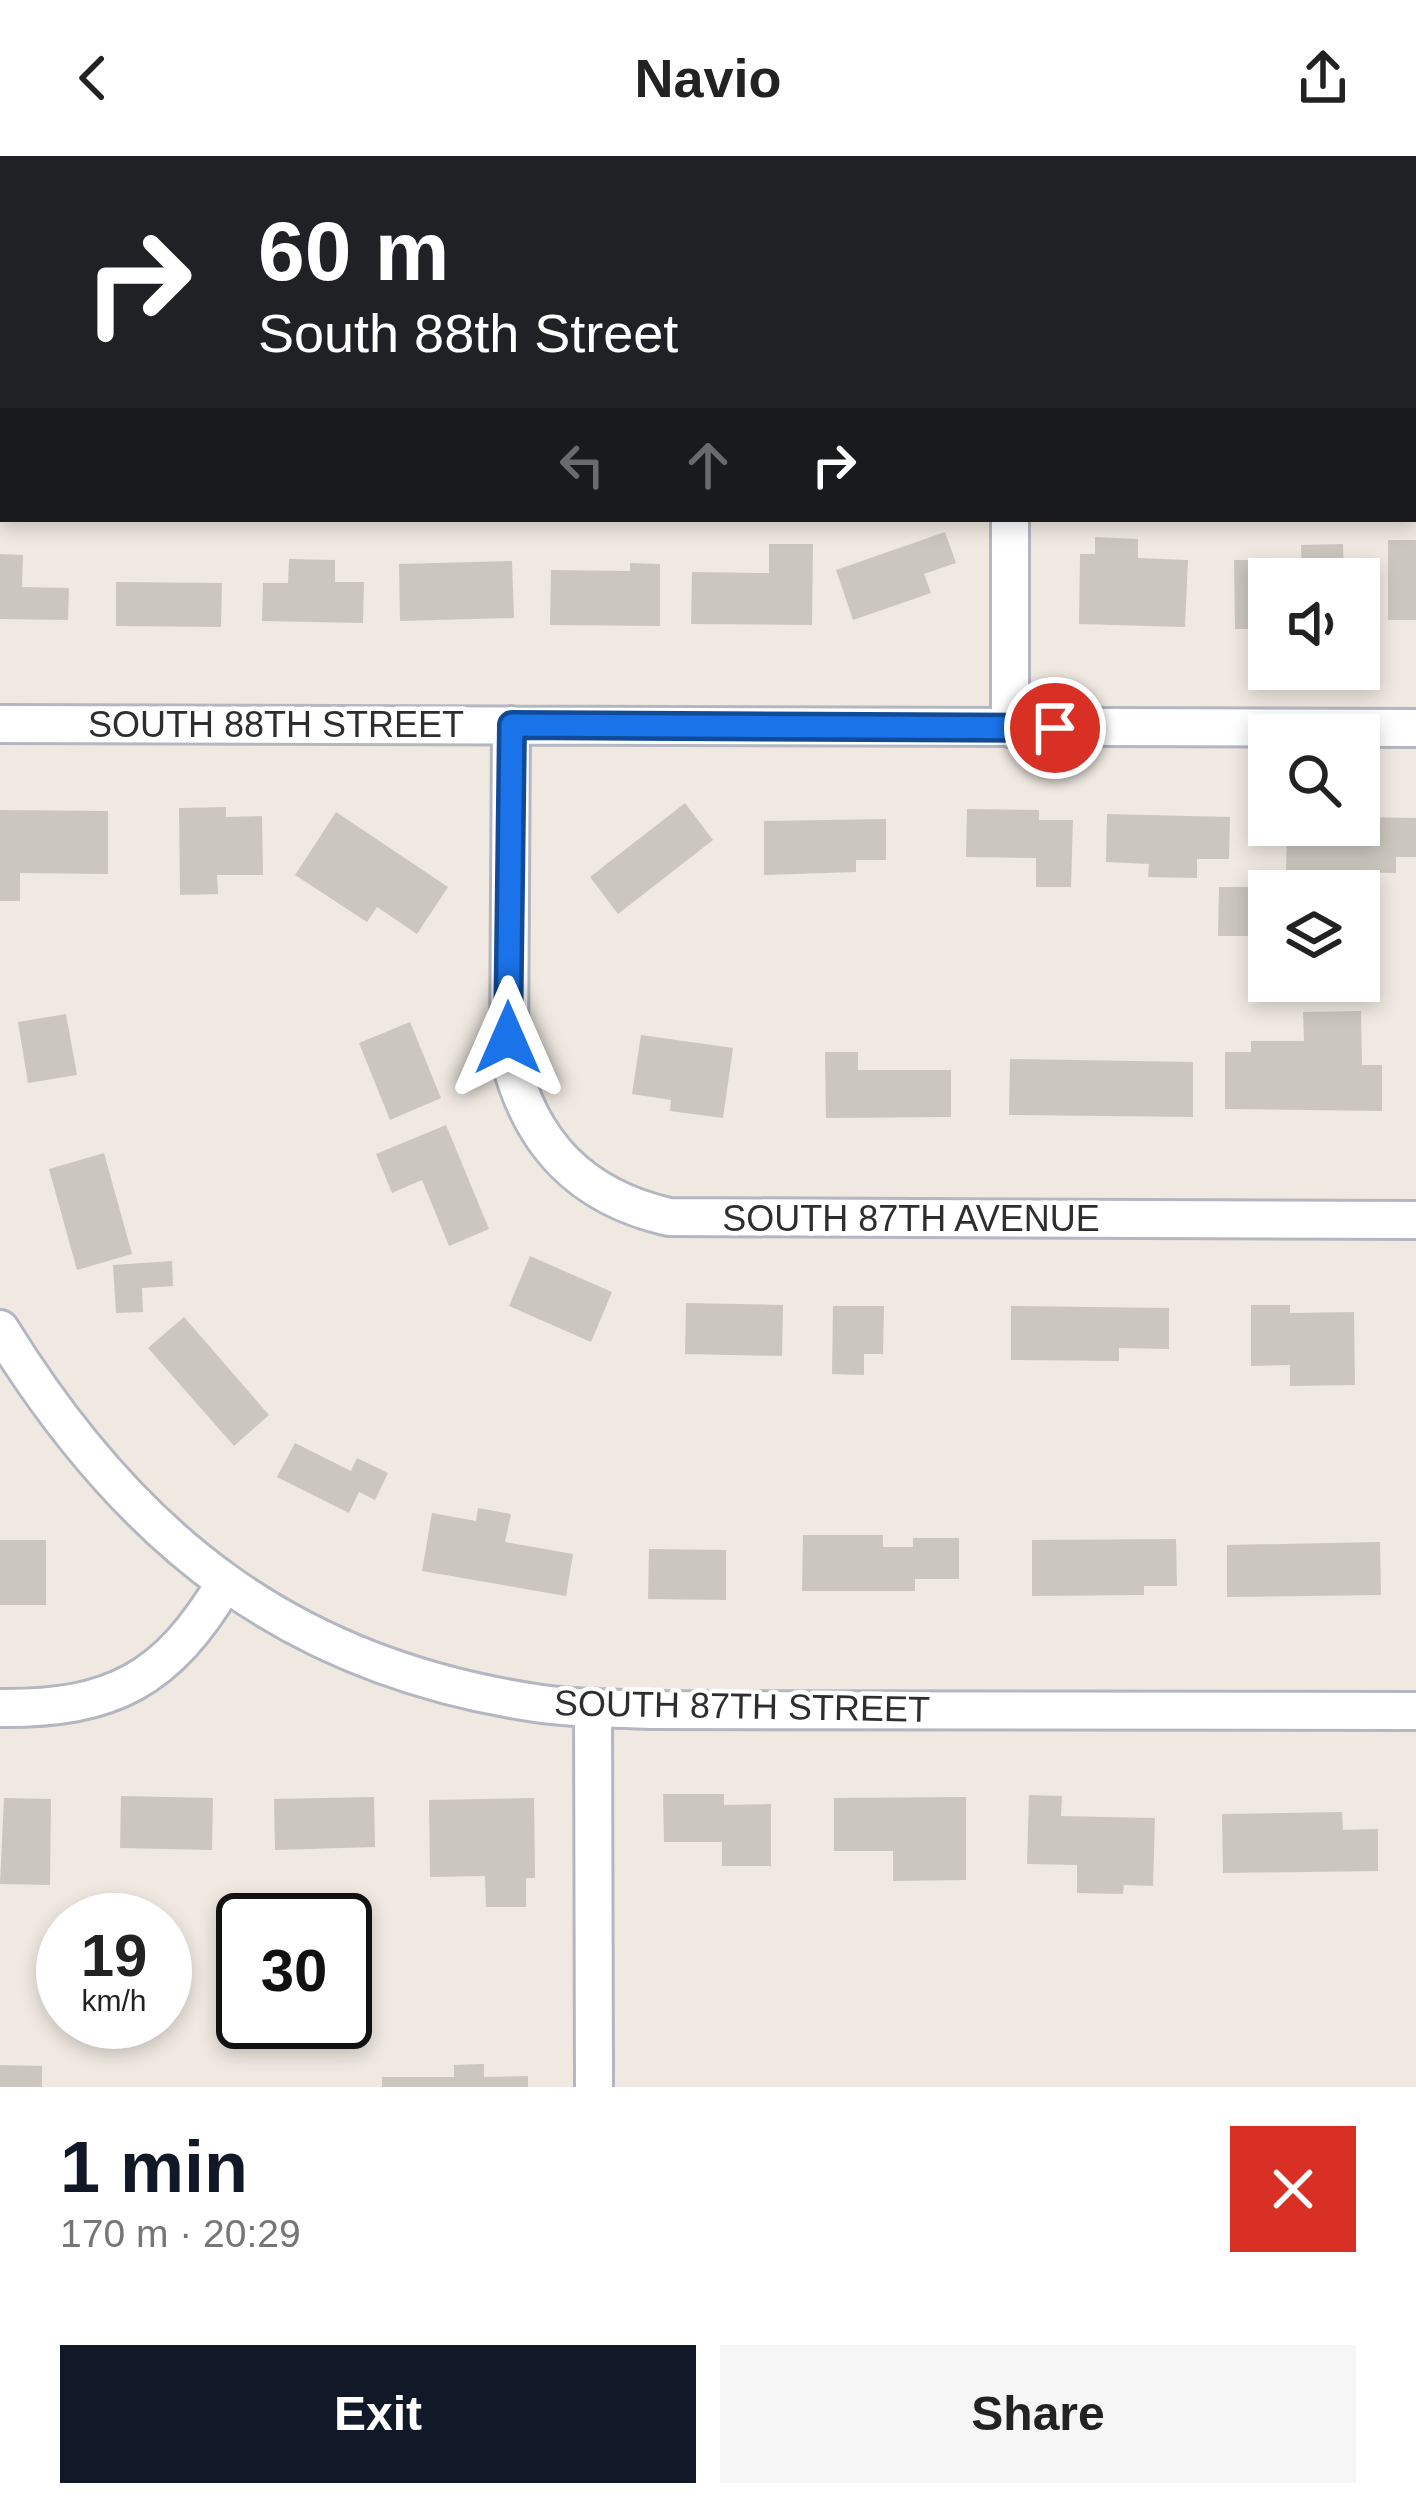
<!DOCTYPE html>
<html lang="en">
<head>
<meta charset="utf-8">
<style>
  body { margin:0; font-family:Arial,sans-serif; background:#f6f6f6; color:#222; height:100vh; display:flex; flex-direction:column; font-size:45px; white-space:nowrap }
  * { box-sizing:border-box; margin:0 }
  p { font-size:39px; color:#767676 }
  .icon { flex:none; width:66px; height:66px; fill:none; stroke:currentColor; stroke-width:2; stroke-linecap:round; stroke-linejoin:round }
  .map { position:relative; height:1931px; overflow:hidden }
  .sheet { display:flex; flex-direction:column; background:#fff; flex:1 }
  .sheet>* { flex:none }
  .hud { position:absolute; left:0px; top:0px; width:1416px; height:366px; box-shadow:0 6px 18px #0003; background:#202124; color:#fff; overflow:hidden }
  .fabs { position:absolute; left:1248px; top:402px; display:grid; gap:24px }
  .fabs a { display:grid; place-items:center; width:132px; height:132px; border-radius:0px; background:#fff; box-shadow:0 6px 18px #0003; font-size:60px }
  .speed { position:absolute; left:36px; top:1737px; display:flex; gap:24px; font-size:60px; font-weight:700; text-align:center }
  .speed>* { display:grid; place-content:center; width:156px; height:156px; border-radius:50%; background:#fff; box-shadow:0 6px 18px #0003; line-height:1 }
  .speed small { font-size:30px; font-weight:400 }
  .speed .limit { border:6px solid #111; border-radius:18px; background:#fff; color:#111 }
  .pin { position:absolute; display:grid; place-items:center; width:102px; height:102px; color:#fff; margin:-51px; border:6px solid #fff; border-radius:50%; box-shadow:0 3px 12px #0007 }
  .me { position:absolute; width:132px; margin:-66px; rotate:0deg; stroke-linejoin:round; filter:drop-shadow(0 0 9px #0008) }
  .turn { display:flex; align-items:center; gap:42px; height:252px; padding:0 60px; font-size:54px }
  .turn .icon { width:156px; height:156px; stroke-width:2.5 }
  .turn b { display:block; font-size:84px; line-height:102px }
  .lanes { display:flex; align-items:center; height:114px; padding:0 60px; background:#0003; justify-content:center; gap:60px; direction:ltr }
  .lanes .off { opacity:.35 }
  .round { display:grid; place-items:center; flex:none; width:126px; height:126px; border-radius:0px; background:#f6f6f6 }
  .headline { display:flex; align-items:center; justify-content:space-between; height:204px; padding:0 60px }
  h1 { font-size:72px; font-weight:700; line-height:90px; color:#111827 }
  .action { display:flex; gap:24px; margin-top:auto; padding:24px 60px }
  .action a { flex:1; height:138px; border-radius:0px; background:#111827; color:#fff; font-size:48px; font-weight:700; line-height:138px; text-align:center }
  .action a+a { background:#f6f6f6; color:#222 }
  header { display:flex; justify-content:space-between; align-items:center; height:156px; padding:0 60px; background:#fff; font-size:54px; font-weight:700 }
  .map>svg:first-child { display:block }
</style>
</head>
<body>
<header><svg class="icon" aria-label="back" viewBox="0 0 24 24"><path d="M15 5l-7 7 7 7"/></svg>Navio<svg class="icon" aria-label="share" viewBox="0 0 24 24"><path d="M12 15V3M7 8l5-5 5 5M5 13v7h14v-7"/></svg></header>
<div class="map">
<svg width="1416" height="1931" viewBox="0 0 1416 1931">
  <rect width="100%" height="100%" fill="#efe9e1"/>
  <path fill="#cbc7bf" d="M945 376 956 407 924 418 931 437 853 464 836 414Z
    M1095 381 1138 383V402L1188 404 1185 471 1079 468 1080 398H1095Z
    M1388 384H1416V464H1388Z
    M769 388H813L812 469 691 468 692 416 769 417Z
    M1343 388 1344 423H1302L1301 389Z
    M0 398 23 399 22 431 69 432 68 464 0 463Z
    M289 403 335 404V426H364L363 467 262 465 263 427H288Z
    M1234 404H1265L1269 473H1235Z
    M512 405 514 462 400 465 399 408Z
    M630 407 660 408V470L550 469 551 414 630 415Z
    M116 426 222 427 221 471 116 470Z
    M685 647 713 684 618 758 590 721Z
    M226 651V661L262 660 263 719H217L218 738 180 739 179 652Z
    M967 653 1039 654V664H1073L1071 731H1036V702L966 701Z
    M0 654 108 655V718L20 717V745H0Z
    M336 656 448 731 417 778 377 751 367 766 295 719Z
    M1107 658 1230 661 1229 703H1197V722L1148 721 1149 708 1106 706Z
    M1359 661 1416 662V701H1396V717L1286 716 1287 669H1359Z
    M886 663V704H856V716L764 719V665Z
    M1219 731H1258V780H1218Z
    M1361 855 1362 909H1382V955L1225 953V896H1251V885H1304L1303 856Z
    M66 858 77 919 28 927 18 866Z
    M410 866 441 942 390 964 359 887Z
    M641 879 733 892 723 962 670 955 671 944 632 938Z
    M825 896H858V914H951V961L826 962Z
    M1010 903 1193 906V961L1009 959Z
    M446 969 489 1073 449 1090 422 1024 392 1037 376 998Z
    M104 997 132 1098 77 1114 49 1013Z
    M530 1100 612 1136 591 1186 509 1150Z
    M172 1105 173 1130 142 1132 143 1156 116 1157 113 1109Z
    M686 1147 783 1149 782 1200 685 1198Z
    M1251 1149H1290V1157L1354 1156 1355 1229 1290 1230V1209L1251 1210Z
    M833 1150H884L883 1198H864V1219L832 1218Z
    M1011 1150 1169 1152V1193L1119 1192V1205L1011 1204Z
    M184 1161 269 1259 234 1290 148 1192Z
    M295 1287 351 1315 357 1302 388 1317 375 1344 359 1336 349 1357 277 1321Z
    M478 1352 511 1358 505 1386 573 1398 566 1440 422 1415 432 1357 476 1365Z
    M803 1379H883V1391H913V1382H959V1423H915V1435H802Z
    M1176 1383 1177 1430H1144V1439L1032 1440V1384Z
    M0 1384H46V1449H0Z
    M1380 1386 1381 1439 1227 1441V1389Z
    M649 1393 726 1394V1444L648 1443Z
    M663 1638H724V1649L771 1648V1710H722V1686H664Z
    M1029 1639 1062 1640 1061 1660 1155 1662 1153 1730 1124 1729 1123 1738 1077 1737V1709L1027 1708Z
    M121 1640 213 1642 212 1694 120 1692Z
    M374 1641 375 1691 275 1694 274 1643Z
    M966 1641V1724L893 1725V1695H834V1642Z
    M4 1642 51 1643 50 1729 0 1728Z
    M534 1642 535 1722H526V1751H486L485 1720 430 1721 429 1644Z
    M1342 1656 1343 1674 1378 1673V1715L1223 1717 1222 1658Z
    M484 1908V1921L528 1920V1931H382V1921H454V1909Z
    M0 1909 42 1910V1931H0Z"/>
  <g fill="none" stroke-linecap="round" stroke-linejoin="round">
    <g stroke="#b4b7c1" stroke-width="42">
      <path id="minor" d="M1013 3V0
        M0 127H3
        M0 568 1416 572
        M511 569 509 900C530 988 581 1041 669 1061L1416 1064
        M1010 572V363
        M0 1173C131 1385 291 1512 542 1548 578 1553 616 1552 652 1554L1416 1555
        M593 1551 594 1931
        M0 1552C113 1553 167 1524 225 1427"/>
    </g>
    <use href="#minor" stroke="#fff" stroke-width="36"/>
  </g>
  <g fill="none" stroke-linecap="round" stroke-linejoin="round">
    <g stroke="#114b97" stroke-width="30">
      <path id="route" d="M508 882 512 569 1055 572"/>
    </g>
    <use href="#route" stroke="#1a73e8" stroke-width="21"/>
  </g>
  <g text-anchor="middle" dominant-baseline="central" stroke-width="9" stroke-linejoin="round" paint-order="stroke">
    <g font-size="36" fill="#2e2e2e" stroke="#fff">
      <text x="276" y="568">SOUTH 88TH STREET</text>
      <text x="911" y="1062">SOUTH 87TH AVENUE</text>
      <text transform="translate(742 1550) rotate(1)">SOUTH 87TH STREET</text>
    </g>
  </g>
</svg>
<div class="fabs">
<a><svg class="icon" aria-label="sound" viewBox="0 0 24 24"><path d="M4 9h4l5-4v14l-5-4H4zM17 9q2 3 0 6"/></svg></a>
<a><svg class="icon" aria-label="search" viewBox="0 0 24 24"><circle cx="10" cy="10" r="6"/><path d="M15 15l6 6"/></svg></a>
<a><svg class="icon" aria-label="layers" viewBox="0 0 24 24"><path d="M12 4l9 5-9 5-9-5zM3 14l9 5 9-5"/></svg></a>
</div>
<div class="speed"><div>19<small>km/h</small></div><div class="limit">30</div></div>
<div class="pin" style="left:1055px;top:572px;background:#d93025"><svg class="icon" aria-label="arrive" viewBox="0 0 24 24"><path d="M6 21V4h12l-3 4 3 4H6"/></svg></div>
<svg class="me" style="left:508px;top:882px" viewBox="-20 -20 40 40"><path d="M0-17L14 15 0 8-14 15z" fill="#1a73e8" stroke="#fff" stroke-width="4"/></svg>
<div class="hud">
<div class="turn"><svg class="icon" aria-label="right" viewBox="0 0 24 24"><path d="M7 20v-9h11M14 6l5 5-5 5"/></svg><div><b>60 m</b>South 88th Street</div></div>
<div class="lanes"><svg class="icon off" aria-label="left" viewBox="0 0 24 24"><path d="M17 20v-9H6M10 6l-5 5 5 5"/></svg><svg class="icon off" aria-label="ahead" viewBox="0 0 24 24"><path d="M12 20V5M6 11l6-6 6 6"/></svg><svg class="icon" aria-label="right" viewBox="0 0 24 24"><path d="M7 20v-9h11M14 6l5 5-5 5"/></svg></div>
</div>
</div>
<section class="sheet">
<div class="headline"><div><h1>1 min</h1><p>170 m · 20:29</p></div><a class="round" style="background:#d93025;color:#fff"><svg class="icon" aria-label="close" viewBox="0 0 24 24"><path d="M6 6l12 12M18 6L6 18"/></svg></a></div>
<div class="action"><a>Exit</a><a>Share</a></div>
</section>
</body>
</html>
